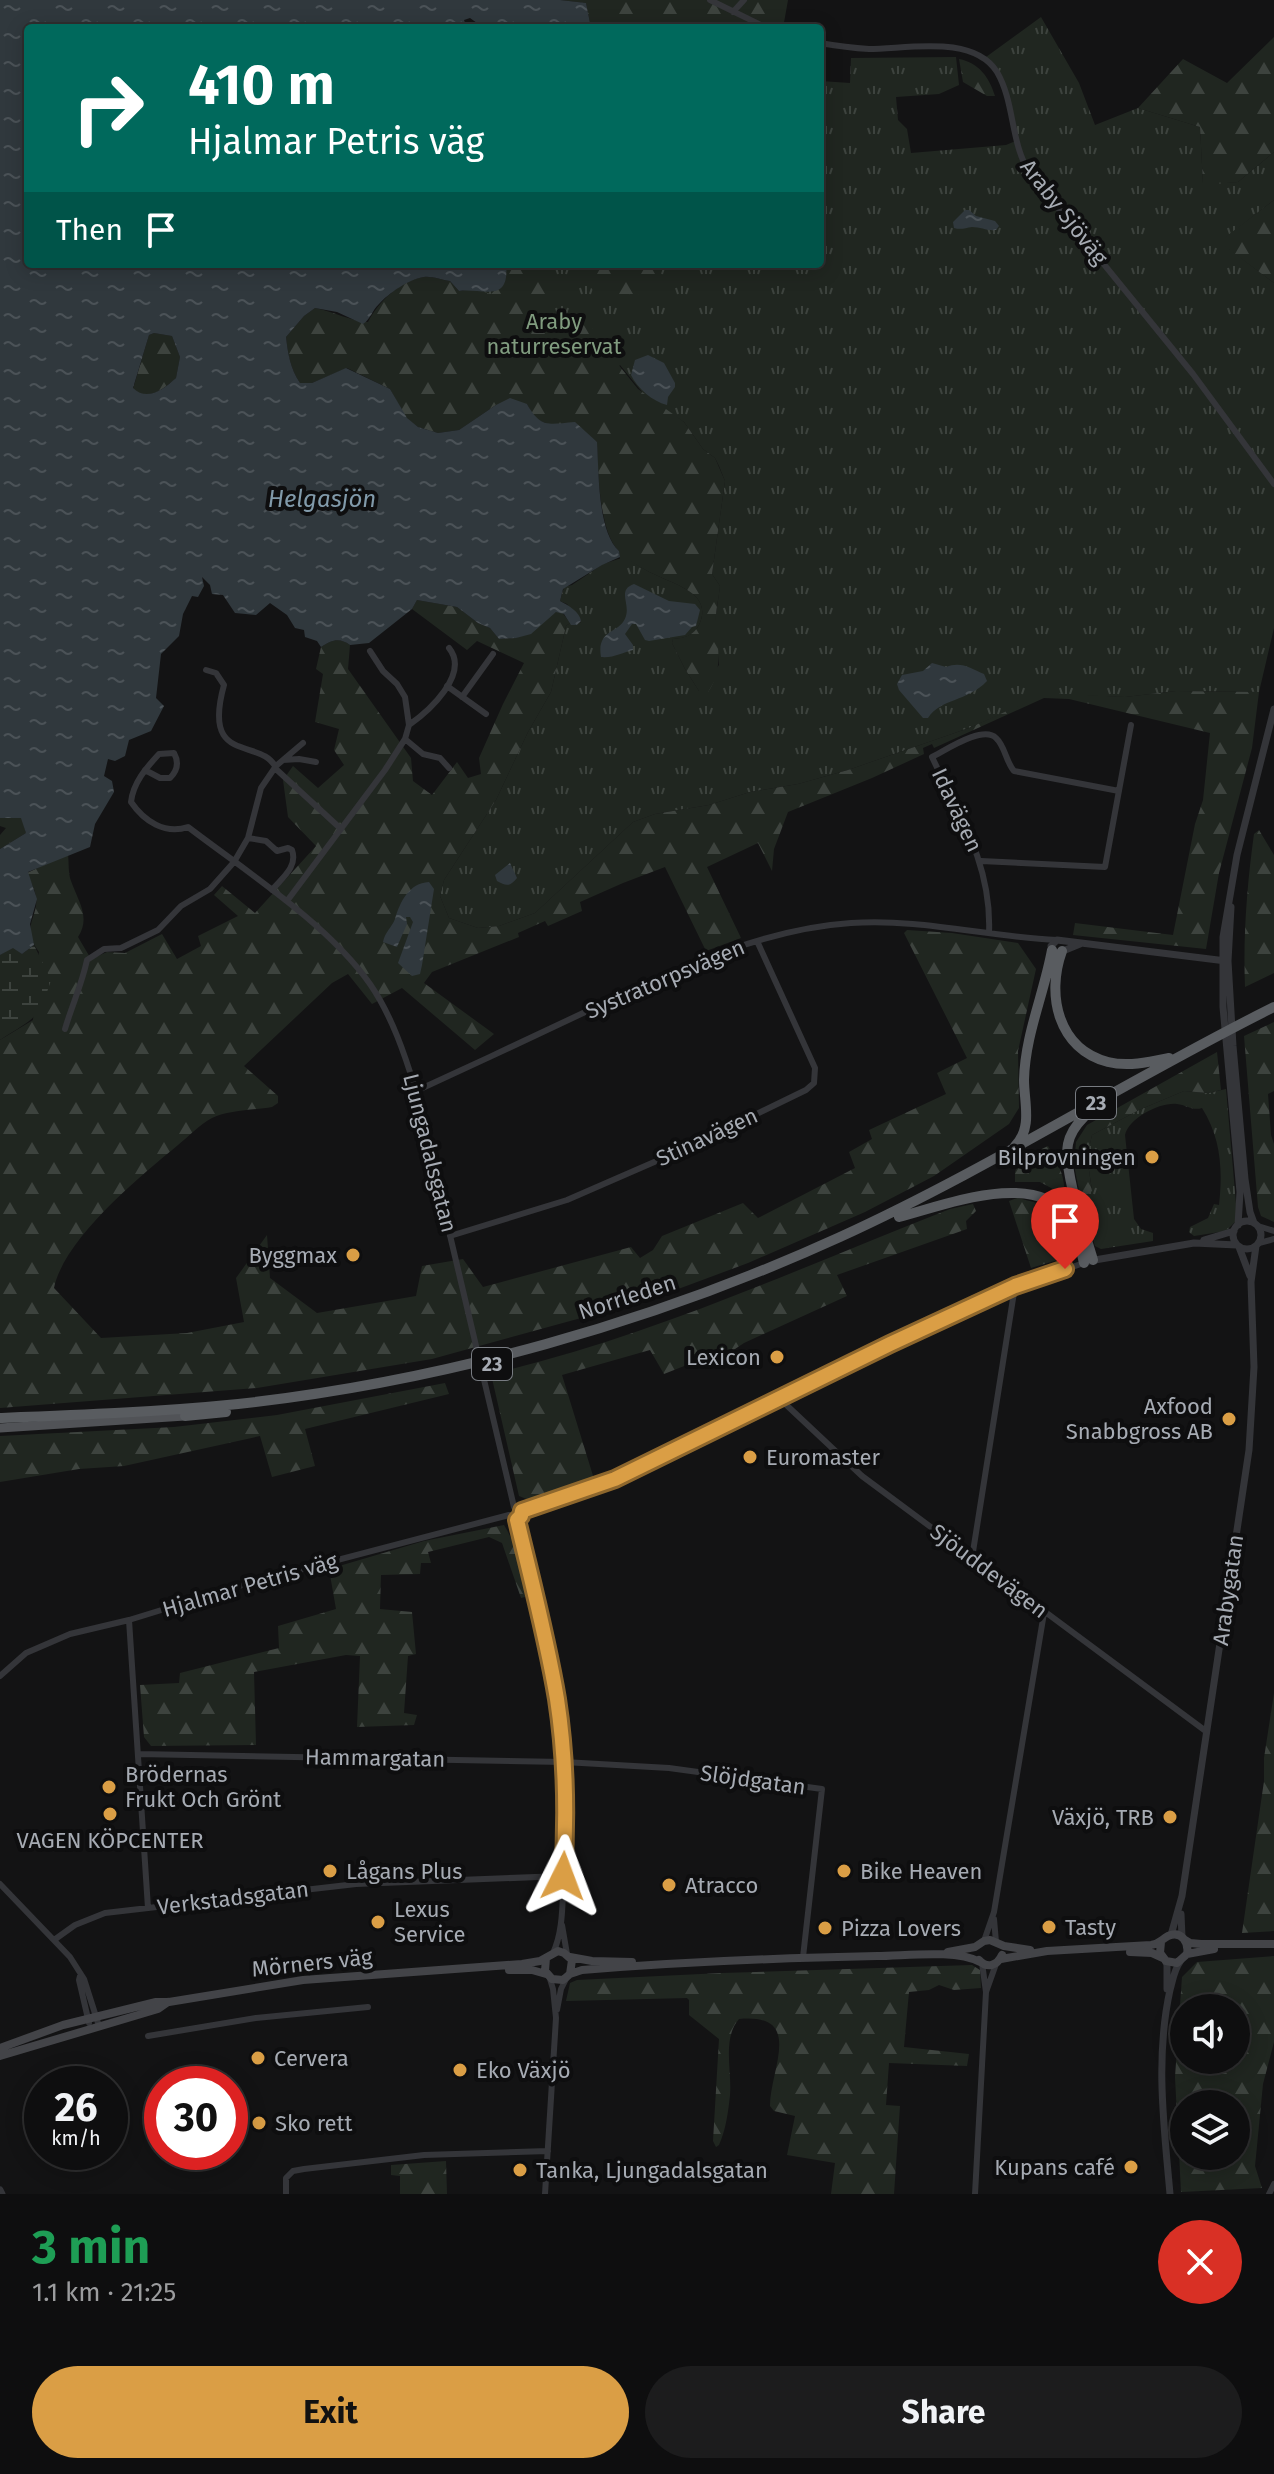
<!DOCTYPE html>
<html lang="en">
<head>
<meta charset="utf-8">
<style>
  body { margin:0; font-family:"Fira Sans",sans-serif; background:#1c1c1d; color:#f1f3f6; height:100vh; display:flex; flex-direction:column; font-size:30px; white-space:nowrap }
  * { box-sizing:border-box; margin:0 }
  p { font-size:26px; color:#9b9c9e }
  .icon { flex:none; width:44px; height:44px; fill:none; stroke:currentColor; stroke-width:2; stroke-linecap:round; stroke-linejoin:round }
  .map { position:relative; height:2194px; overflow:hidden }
  .panel { display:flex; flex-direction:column; background:#0e0e0f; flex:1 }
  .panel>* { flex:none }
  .hud { position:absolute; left:24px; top:24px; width:800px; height:244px; border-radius:8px; box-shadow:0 4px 20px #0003,0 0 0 2px #2e2e2f; background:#00695c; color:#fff; overflow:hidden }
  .tools { position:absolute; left:1170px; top:1994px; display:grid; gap:16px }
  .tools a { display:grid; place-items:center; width:80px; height:80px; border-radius:50%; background:#0e0e0f; box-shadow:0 4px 20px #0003,0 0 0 2px #2e2e2f; font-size:40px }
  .speed { position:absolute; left:24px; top:2066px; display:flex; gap:16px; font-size:40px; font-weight:700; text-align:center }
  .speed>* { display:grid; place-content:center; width:104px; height:104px; border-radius:50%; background:#0e0e0f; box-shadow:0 4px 20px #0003,0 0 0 2px #2e2e2f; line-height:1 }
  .speed small { font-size:20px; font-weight:400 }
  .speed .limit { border:12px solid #d22; background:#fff; color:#111 }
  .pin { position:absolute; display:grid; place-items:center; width:68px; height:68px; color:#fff; margin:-82px -34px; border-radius:50% 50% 50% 0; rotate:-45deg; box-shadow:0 0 8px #0007 }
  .pin .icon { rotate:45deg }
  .me { position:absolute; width:88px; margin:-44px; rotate:3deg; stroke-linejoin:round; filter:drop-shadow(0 0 6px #0008) }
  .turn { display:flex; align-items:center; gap:28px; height:168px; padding:0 32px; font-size:36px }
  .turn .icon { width:104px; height:104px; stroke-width:2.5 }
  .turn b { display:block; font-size:56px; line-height:68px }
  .then { display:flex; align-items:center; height:76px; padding:0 32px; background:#0003; gap:16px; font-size:30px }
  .round { display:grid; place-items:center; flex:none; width:84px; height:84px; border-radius:42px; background:#1c1c1d }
  .head { display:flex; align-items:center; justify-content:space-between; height:136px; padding:0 32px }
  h1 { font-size:48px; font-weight:700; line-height:60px; color:#1e9e55 }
  .button { display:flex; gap:16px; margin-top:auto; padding:16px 32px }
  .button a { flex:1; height:92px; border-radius:48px; background:#da9e45; color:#111; font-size:32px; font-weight:700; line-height:92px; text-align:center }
  .button a+a { background:#1c1c1d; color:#f1f3f6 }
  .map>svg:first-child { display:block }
</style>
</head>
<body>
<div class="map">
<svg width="1274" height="2194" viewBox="0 0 1274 2194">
  <defs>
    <pattern id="grass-tufts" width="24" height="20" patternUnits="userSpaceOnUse" patternTransform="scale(2)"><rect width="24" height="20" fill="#202620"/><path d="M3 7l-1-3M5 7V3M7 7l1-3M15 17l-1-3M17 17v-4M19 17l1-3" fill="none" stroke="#3d433e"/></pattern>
    <pattern id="forest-firs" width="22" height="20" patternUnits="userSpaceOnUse" patternTransform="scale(2)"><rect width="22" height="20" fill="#202620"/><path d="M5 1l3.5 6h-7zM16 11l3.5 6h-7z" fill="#3d433e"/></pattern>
    <pattern id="wetland-marsh" width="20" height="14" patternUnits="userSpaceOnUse" patternTransform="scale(2)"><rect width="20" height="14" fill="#202620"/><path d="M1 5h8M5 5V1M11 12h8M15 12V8" fill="none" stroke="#3d433e"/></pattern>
    <pattern id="water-ripples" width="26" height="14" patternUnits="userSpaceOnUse" patternTransform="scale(2)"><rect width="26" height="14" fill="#30383d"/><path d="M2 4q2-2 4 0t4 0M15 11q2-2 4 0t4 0" fill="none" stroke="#4b5257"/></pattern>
  </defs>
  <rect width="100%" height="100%" fill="#131314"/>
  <path fill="url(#grass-tufts)" d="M1041 17 1079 83 1095 125 1138 108 1200 127 1203 184 1238 182 1274 152V200L1220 242 1274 283V628L1259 692 1176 691 1125 697 1047 694 969 728 848 770 798 784 750 792 709 805 655 814 633 822 535 913 499 926 478 928 449 918 440 896 444 880 496 800 528 732 551 692 566 626 570 623 576 625 581 622 567 604 560 601 564 587 572 585 603 564 625 557C636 564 646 571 658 576 679 586 713 595 699 625 693 636 685 638 673 639L672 643 685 669 699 691 719 665 715 622 720 586 712 574 725 481 719 466 715 458 703 449 684 422 647 398 620 365 566 436 453 264H820V81L850 83 851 58 956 57 959 85 939 94 896 97 898 120 907 129 911 153 1006 145 1018 140C1012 110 1010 79 986 57Z
    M1226 1089 1237 1215 1236 1221 1226 1231 1194 1236 1189 1232 1190 1227 1208 1218 1214 1204 1219 1205C1223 1170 1221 1138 1202 1108 1192 1111 1187 1105 1177 1104 1160 1102 1129 1118 1125 1135L1134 1219 1141 1229 1153 1233V1241L1101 1249 1095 1246 1081 1200 1092 1190 1087 1157 1092 1135 1139 1110 1184 1091 1208 1093Z"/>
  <path fill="url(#forest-firs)" fill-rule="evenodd" d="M560 0H788L783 28H591L586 3Z
    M1274 37V152L1238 182 1203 185 1200 127 1138 108 1183 59 1227 83Z
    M959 59C979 63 989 77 995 96H987L963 82Z
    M1274 200V283L1219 242Z
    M506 264H551L547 275 553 291 554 336 546 394 549 396 554 394 557 378 562 372 569 334 580 326 591 324 594 331 592 351 597 357 604 360 617 363 638 389 684 422 703 449 715 458 725 481 712 574 720 586C719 598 715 612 716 624 718 648 723 671 708 692L699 691 685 669 672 643 673 639C684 638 693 636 699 625 713 595 679 586 658 576 646 571 636 564 625 558L606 563 620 559 619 551C599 533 598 469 597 442L535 419 527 404 496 405 459 430 438 433 418 427 406 418 390 389 347 368 312 383H300C290 368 288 354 286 337L304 316 315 308C332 311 353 322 368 322 378 302 401 280 424 277 431 276 442 280 450 281L459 291 474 289 491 294 506 281Z
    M577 264H666L646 295 595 293 577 269Z
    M154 333 172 336 180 357 176 378C164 389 148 402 133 389L149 335Z
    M417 600 457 607 478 623 490 628 499 639 516 638 556 612H562L570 623 566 626 551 692 528 732 496 800 444 880 440 896 449 918 478 928 499 926 535 913 633 822 655 814 709 805 750 792 798 784 848 770 969 728 1047 693 1125 697 1176 691 1259 692 1252 748 1219 873 1206 949 1073 935 1075 923 1173 935 1195 824 1203 800 1210 733 1069 699 1044 698 934 748 932 744 923 748 924 754 872 778 788 812 774 849 772 871 758 843 707 867 741 938 706 951 665 867 623 883 580 902 582 911 548 926 545 921 518 933 519 937 432 972 424 983 494 1034 475 1050 402 988 372 1004 348 974 332 983 244 1066 278 1096V1103L272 1107C254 1110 228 1110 212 1118 199 1125 188 1137 178 1145 139 1177 64 1239 54 1288L101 1338 187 1333 244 1322 236 1278 267 1235 270 1278 317 1313 416 1296 422 1266 463 1259 483 1287 631 1247 640 1258 653 1250 662 1236 743 1203 758 1218 855 1168 849 1152 872 1139 869 1130 946 1094 937 1073 967 1058 904 933 907 930 952 933 1018 943 1036 969 1018 1051 1019 1108 1009 1124 934 1176 865 1212 748 1263 654 1298 432 1359 257 1388 0 1408V1040L33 1020 39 952C20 926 39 917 36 897 35 889 30 880 27 873L68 854C69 863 68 873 71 881 78 901 91 917 78 937L91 959 107 952 125 953 162 934 177 959 201 946 198 936 238 916 214 895 222 886 255 913 316 846 288 817 283 780 293 766 318 788 344 765 334 750 339 729 315 722 323 674 316 669 321 647C332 640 339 637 350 645L348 669 411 758 413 781 432 795 457 762 468 778 481 774 479 758 503 704 524 663 477 641 467 650 412 609Z
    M0 818H22L26 833 0 849V835L6 828 0 826Z
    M1259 830 1274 855V973L1245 987C1243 936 1247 885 1254 834Z
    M1274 1022V1091L1268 1094 1271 1135 1274 1144V1222L1261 1216 1258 1207 1244 1036Z
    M1217 1052 1221 1090 1208 1093 1184 1091 1139 1110 1092 1135 1087 1157 1092 1191 1081 1200 1074 1165 1076 1142 1087 1125Z
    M1048 1146C1057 1161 1066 1177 1064 1195L1040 1182H1015V1172L1019 1160Z
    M1017 1198C1050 1205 1065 1212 1072 1247L1067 1257 1031 1268 1009 1201Z
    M973 1204 976 1211 966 1221 967 1229 837 1275 847 1296 744 1343 729 1353 722 1351 664 1374 650 1350 562 1375 594 1479 529 1500 519 1496 491 1374C651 1337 799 1268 950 1209Z
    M445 1383 449 1394 305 1429 315 1466 272 1477 260 1436 124 1466 79 1469 0 1482V1436L174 1427 277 1415Z
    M504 1525C516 1544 525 1574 525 1597L521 1598 502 1543 489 1537 428 1552 431 1563H421L420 1574 381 1575 380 1609 412 1612 416 1654 408 1656 404 1713 417 1715 414 1725 357 1727 360 1656 346 1655 254 1672 256 1745 151 1746 144 1737 140 1685 179 1683 180 1673 279 1648 278 1626 336 1609 329 1569 424 1541Z
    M1274 1693V1931L1242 1933 1264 1781V1758Z
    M1274 1956V2042L1263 2084 1255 2166 1262 2188 1181 2192 1175 2077 1182 1977 1197 1962ZM1184 2008H1236V2060H1184ZM1184 2104H1236V2156H1184Z
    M972 1965 980 1970 981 1988 954 1990 939 1985 929 1990 909 1992 904 2047 969 2054 967 2066 889 2063 886 2105 900 2106 894 2194H831L835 2163 787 2155 795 2116 774 2111 770 2106C770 2069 805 2013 739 2019 722 2038 732 2071 730 2095 728 2113 726 2129 719 2145L716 2147 713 2141 719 2039 689 2015V2000L687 1998 566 2001 570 1983 577 1980 722 1973Z
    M446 2161 447 2194H400V2176L391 2175V2165Z"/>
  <path fill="url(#wetland-marsh)" d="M34 945 51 980C38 1021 35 1017 0 1040V955L13 947 22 954Z"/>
  <path fill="url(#water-ripples)" fill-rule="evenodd" d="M0 0H560L586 3 591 28H484L470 18 464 20 467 28H28V264H506C510 304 483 288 459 291L450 281C442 280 432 276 424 277 409 279 389 293 379 304 372 310 371 319 363 324L337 312 315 308 304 316 286 337C288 354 290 368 300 383H312L346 368 390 389 407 418 418 427 438 433 459 430 496 405 510 398 527 404C541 429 549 424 575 422L597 442C599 470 597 531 619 551L620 557 602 565 563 589 560 601C568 605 580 612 581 621L577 625H571L564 614 556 612 531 634 516 638 499 639 490 628 478 623 457 607 417 600 412 609 369 643 350 645C339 637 332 640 321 647L317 641 305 637 304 630 295 628 287 615 270 603 256 615 235 613 223 595 212 594 210 585 202 577 204 586 198 597 192 596 183 614 179 636 161 654 156 698 164 706 151 731 129 740 125 756 115 761 108 759 104 776 112 781 114 792 95 824 90 847 28 872 37 899 30 924 34 945 22 954 13 948 0 955V849L26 833 21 818H0ZM154 333 172 336 180 357 176 378C164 389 147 402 133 388L149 335Z
    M965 210H969L976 216 995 221 999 226 996 230C987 231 981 227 972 227 965 228 961 230 954 228L953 222Z
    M648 355 664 363 675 383V387L668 397 667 405C652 401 638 389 631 375L635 360Z
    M634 584 669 601 695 604 700 610 696 626 692 627 685 635 649 641 645 640 636 624H632L625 634 633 645V650C621 653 614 658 601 657 596 628 621 634 626 616 630 603 617 590 634 584Z
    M932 663 946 667C961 661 970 668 984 674L987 681C967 702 941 698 928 718H923L899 690 897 684 902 675 923 671Z
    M510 863 517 878C510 887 506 886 497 881L495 875Z
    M429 882 434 889 422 965 420 974 412 976 398 963 413 922 410 917H406L407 924 397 947 383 942C385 932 392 927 395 919 400 902 409 883 429 882Z"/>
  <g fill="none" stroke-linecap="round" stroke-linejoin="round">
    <path stroke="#343539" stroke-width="6" d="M710 0 767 28
      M733 12 744 0
      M820 43C837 46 852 48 869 49 907 49 973 34 997 72 1015 103 1010 141 1029 172L1193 374 1274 484
      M206 670 216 673 224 685C201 768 263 735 277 770L341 829
      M447 686 486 714
      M462 697 493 654
      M409 725C429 711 470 674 449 648
      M405 739 423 754 440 758 449 768
      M283 760 303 743
      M145 770 160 778H170C178 770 179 762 174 753L159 754C146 768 133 783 131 802 144 821 165 835 188 827 247 872 328 924 370 984 392 1016 405 1055 416 1091L514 1507
      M248 838 266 841 277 851 288 848 292 850C298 867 282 878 272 890
      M981 861 1105 867 1131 725
      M287 901 385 770 405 739 409 725 405 697 397 684 383 671 370 651
      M989 933C992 866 960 816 932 757 946 750 983 725 996 738 1005 746 1006 762 1014 771L1119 791
      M65 1029C72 1005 82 984 87 960L104 949 121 948 158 930 181 906 210 889 234 862 248 838 261 788 276 766 283 760 299 759 316 762
      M416 1091C477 1063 537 1035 598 1006 679 969 761 929 851 923 920 918 988 937 1057 940
      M1258 1226 1274 1231
      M450 1236 567 1200 691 1146 806 1090 814 1083 815 1068 757 941
      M1259 1243 1274 1239
      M780 1399 862 1476 1207 1732
      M522 1511 615 1479 890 1344 1015 1286 1084 1263
      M517 1520C540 1614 565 1710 567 1807 567 1830 565 1852 564 1875 562 1899 564 1930 553 1953
      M972 1558 1015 1286
      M129 1620 148 1908
      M0 1676 26 1653 70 1634 129 1620 246 1584 509 1515
      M138 1754 564 1762 669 1768 822 1789 803 1957
      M0 1884 70 1957 84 1979 99 2026
      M994 1919 996 1942
      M562 1925 567 1954
      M54 1940 75 1925 105 1913 356 1884 563 1876
      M984 1941 994 1912 1001 1870 1044 1613
      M80 1976 79 1980 89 2023
      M986 1992 996 1964
      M557 2010 561 1989 566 1979
      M148 2036 256 2018 368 2007
      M286 2194V2178L293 2171 304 2169 424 2155 548 2151
      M545 2194 556 2018 553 1989 550 1979
      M975 2194 986 1992 982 1963
      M1269 2194 1274 2184"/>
    <path stroke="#343539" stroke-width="7" d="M1231 907 1228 961 1233 1046 1245 1179 1250 1212 1254 1223
      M1080 944 1058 953 1053 952 1051 946 1057 940 1226 961
      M1233 1235a14 14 0 1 1 28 0a14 14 0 1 1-28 0Z
      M1238 1225 1240 1192 1223 1007V937L1237 855 1274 709
      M1204 1240 1234 1231
      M1239 1247 1250 1276
      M1089 1261 1194 1243 1237 1245
      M1181 1914 1182 1937
      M1171 1935 1182 1896 1249 1450 1254 1367 1251 1282 1256 1246
      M1165 1960 1167 1965V1989
      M0 2190 2 2194
      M1170 2194C1164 2126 1155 2058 1170 1990 1173 1980 1174 1970 1180 1962"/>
    <path stroke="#434448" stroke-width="8" d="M1185 1940 1190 1943 1201 1944H1274
      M948 1952 975 1947 984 1941 990 1940 1004 1946 1030 1950
      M1130 1952 1152 1953 1163 1958
      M1187 1954 1214 1949
      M570 1957 592 1961 632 1962
      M1001 1959 1047 1951 1151 1945C1159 1944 1161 1940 1168 1936 1182 1930 1189 1943 1187 1954L1177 1963 1166 1961 1160 1953 1161 1942
      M979 1960C987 1969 997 1966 1002 1955
      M509 1970H532L546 1974
      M570 1974 582 1970C680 1962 778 1958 877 1956 905 1956 955 1949 980 1962
      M0 2048 63 2025 156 2002H169L303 1980 522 1964 540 1961 558 1951 564 1953 572 1960 570 1974 563 1980 552 1979 545 1971 546 1958
      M0 2056 158 2009 168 2002"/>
    <path stroke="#515357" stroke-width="9" d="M0 1428 185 1416"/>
    <path stroke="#595c60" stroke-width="10" d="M1062 951C1046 995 1058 1049 1108 1062 1128 1067 1150 1062 1169 1058
      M1084 1117C1076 1125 1070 1133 1068 1144 1063 1171 1085 1232 1093 1260
      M1015 1146C1033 1128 1024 1102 1024 1080 1025 1035 1044 994 1052 950
      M899 1217C946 1205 1033 1170 1068 1216 1078 1229 1080 1247 1084 1263
      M185 1416 226 1412
      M0 1418C79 1415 159 1412 238 1404 445 1381 651 1323 840 1237 989 1169 1127 1080 1274 1007"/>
  </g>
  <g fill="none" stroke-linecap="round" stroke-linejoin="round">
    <g stroke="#8e672d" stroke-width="20">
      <path id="route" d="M563 1876C567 1817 566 1758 557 1699 547 1639 531 1579 517 1520L521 1516 522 1511 615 1479 890 1344 1015 1286 1065 1269"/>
    </g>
    <use href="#route" stroke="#da9e45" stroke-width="14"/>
  </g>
  <g fill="#da9e45" stroke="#0e0e0f" stroke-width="3">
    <circle cx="1152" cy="1157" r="8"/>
    <circle cx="353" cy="1255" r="8"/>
    <circle cx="777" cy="1357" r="8"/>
    <circle cx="1229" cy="1419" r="8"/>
    <circle cx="750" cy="1457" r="8"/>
    <circle cx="109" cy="1787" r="8"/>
    <circle cx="110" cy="1814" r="8"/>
    <circle cx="1170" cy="1817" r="8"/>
    <circle cx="330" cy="1871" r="8"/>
    <circle cx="844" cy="1871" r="8"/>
    <circle cx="669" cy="1885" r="8"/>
    <circle cx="378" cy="1922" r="8"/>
    <circle cx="1049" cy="1927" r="8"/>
    <circle cx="825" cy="1928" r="8"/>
    <circle cx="258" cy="2058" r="8"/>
    <circle cx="460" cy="2070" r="8"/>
    <circle cx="259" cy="2123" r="8"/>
    <circle cx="1131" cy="2167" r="8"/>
    <circle cx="520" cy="2170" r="8"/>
  </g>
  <g text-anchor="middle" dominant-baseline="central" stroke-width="8" stroke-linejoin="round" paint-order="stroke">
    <g fill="#0e0e0f" stroke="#787c82" stroke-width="2">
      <rect x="1076" y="1087" width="40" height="32" rx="6"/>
      <rect x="472" y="1348" width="40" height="32" rx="6"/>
    </g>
    <g font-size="20" font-weight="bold" fill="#a6abb3">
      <text x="1096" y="1103">23</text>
      <text x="492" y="1364">23</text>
    </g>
    <g font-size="22" fill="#a6abb3" stroke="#0e0e0f">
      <text transform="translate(1064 212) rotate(52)">Araby Sjöväg</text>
      <text transform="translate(957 810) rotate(65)">Idavägen</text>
      <text transform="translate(665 979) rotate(-23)">Systratorpsvägen</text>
      <text transform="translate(707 1137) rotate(-25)">Stinavägen</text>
      <text transform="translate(430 1153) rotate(76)">Ljungadalsgatan</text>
      <text transform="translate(627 1297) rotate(-18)">Norrleden</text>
      <text transform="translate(989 1571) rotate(37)">Sjöuddevägen</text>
      <text transform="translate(250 1585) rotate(-16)">Hjalmar Petris väg</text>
      <text transform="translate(1228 1590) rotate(-82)">Arabygatan</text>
      <text transform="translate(375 1758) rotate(1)">Hammargatan</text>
      <text transform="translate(753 1780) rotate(8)">Slöjdgatan</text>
      <text transform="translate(233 1898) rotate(-7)">Verkstadsgatan</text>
      <text transform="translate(312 1963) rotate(-6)">Mörners väg</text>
    </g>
    <g font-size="22" fill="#809c7f" stroke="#0e0e0f">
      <text x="554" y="321">Araby<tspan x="554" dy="25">naturreservat</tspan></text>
    </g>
    <g font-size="22" fill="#a6abb3" stroke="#0e0e0f" text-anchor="start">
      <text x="1136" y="1157" text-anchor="end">Bilprovningen</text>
      <text x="337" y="1255" text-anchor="end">Byggmax</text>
      <text x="761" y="1357" text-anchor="end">Lexicon</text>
      <text x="1213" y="1406" text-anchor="end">Axfood<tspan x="1213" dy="25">Snabbgross AB</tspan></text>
      <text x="766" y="1457">Euromaster</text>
      <text x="125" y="1774">Brödernas<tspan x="125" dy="25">Frukt Och Grönt</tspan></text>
      <text x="1154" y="1817" text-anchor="end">Växjö, TRB</text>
      <text x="110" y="1840" text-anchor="middle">VAGEN KÖPCENTER</text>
      <text x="346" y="1871">Lågans Plus</text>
      <text x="860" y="1871">Bike Heaven</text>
      <text x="685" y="1885">Atracco</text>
      <text x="394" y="1909">Lexus<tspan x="394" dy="25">Service</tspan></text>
      <text x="1065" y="1927">Tasty</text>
      <text x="841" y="1928">Pizza Lovers</text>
      <text x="274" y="2058">Cervera</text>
      <text x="476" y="2070">Eko Växjö</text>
      <text x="275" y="2123">Sko rett</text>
      <text x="1115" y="2167" text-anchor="end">Kupans café</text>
      <text x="536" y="2170">Tanka, Ljungadalsgatan</text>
    </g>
    <g font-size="24" font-style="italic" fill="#819aaa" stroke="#0e0e0f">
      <text x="322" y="499">Helgasjön</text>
    </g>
  </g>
</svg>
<div class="tools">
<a><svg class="icon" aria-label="sound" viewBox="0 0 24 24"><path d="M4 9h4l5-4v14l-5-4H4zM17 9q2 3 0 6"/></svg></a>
<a><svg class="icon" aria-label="layers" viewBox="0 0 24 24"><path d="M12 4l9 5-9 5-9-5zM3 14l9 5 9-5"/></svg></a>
</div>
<div class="speed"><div>26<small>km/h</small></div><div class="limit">30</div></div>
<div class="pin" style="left:1065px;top:1269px;background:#d93025"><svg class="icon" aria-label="arrive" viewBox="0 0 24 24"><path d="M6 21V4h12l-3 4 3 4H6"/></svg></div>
<svg class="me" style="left:563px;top:1876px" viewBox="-20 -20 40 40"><path d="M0-17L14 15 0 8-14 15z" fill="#da9e45" stroke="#fff" stroke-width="4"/></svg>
<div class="hud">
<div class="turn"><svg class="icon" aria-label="right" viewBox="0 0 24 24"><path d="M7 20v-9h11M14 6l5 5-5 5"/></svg><div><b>410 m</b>Hjalmar Petris väg</div></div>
<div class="then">Then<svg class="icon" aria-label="arrive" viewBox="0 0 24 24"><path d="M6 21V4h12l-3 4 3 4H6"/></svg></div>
</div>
</div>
<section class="panel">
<div class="head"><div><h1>3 min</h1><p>1.1 km · 21:25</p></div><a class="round" style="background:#d93025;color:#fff"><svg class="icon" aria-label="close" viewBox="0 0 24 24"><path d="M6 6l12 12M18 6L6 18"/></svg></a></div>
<div class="button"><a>Exit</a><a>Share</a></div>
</section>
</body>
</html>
